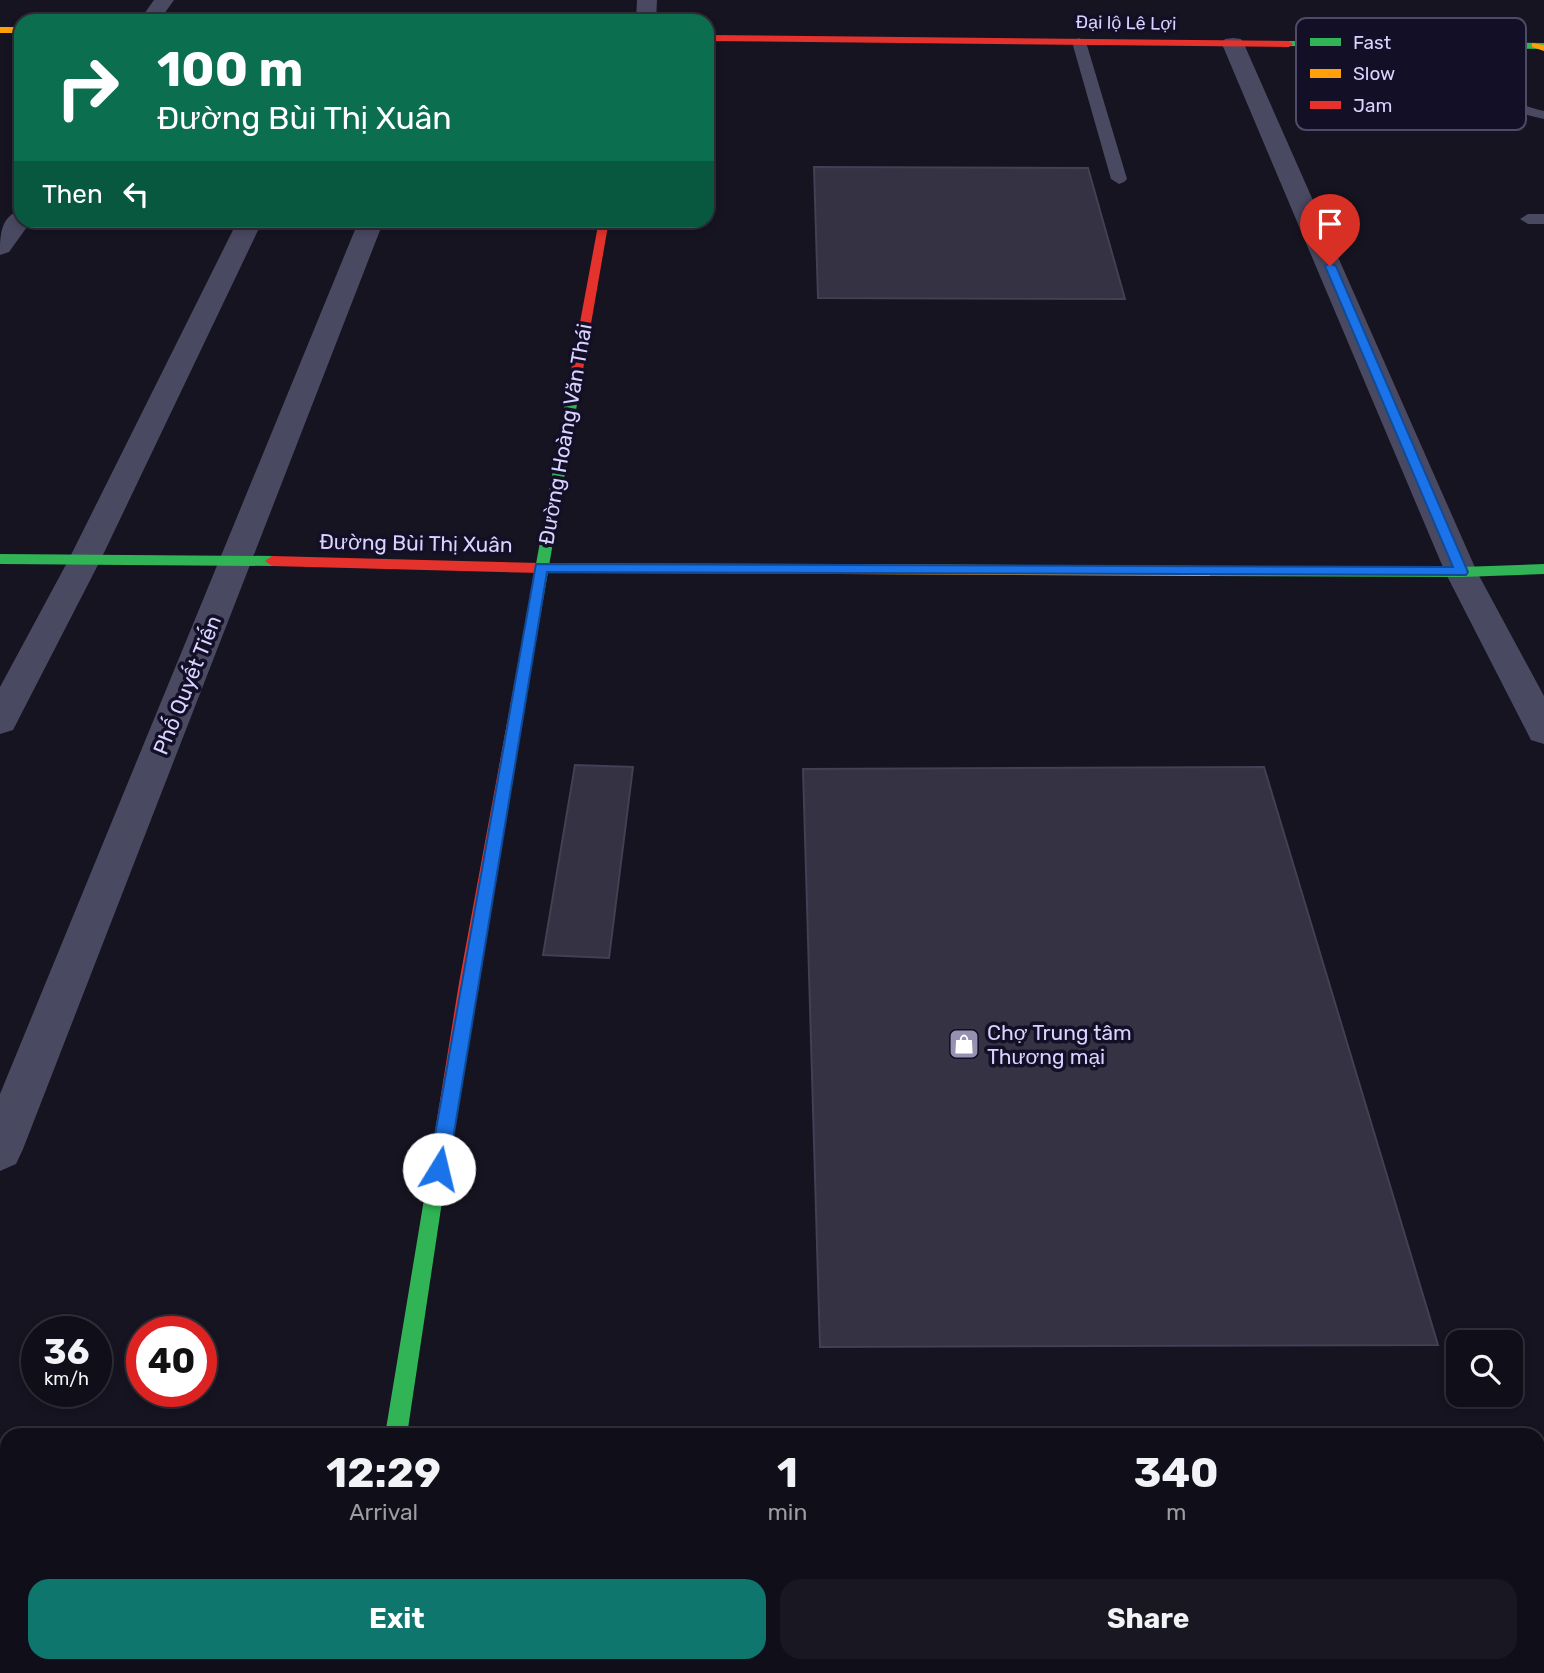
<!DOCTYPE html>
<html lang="en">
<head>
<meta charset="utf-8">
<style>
  body { margin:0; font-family:Rubik,sans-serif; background:#191822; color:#f1f3f6; height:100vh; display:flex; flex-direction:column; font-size:26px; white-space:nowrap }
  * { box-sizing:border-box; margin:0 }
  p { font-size:23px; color:#9c9ca2 }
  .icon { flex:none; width:38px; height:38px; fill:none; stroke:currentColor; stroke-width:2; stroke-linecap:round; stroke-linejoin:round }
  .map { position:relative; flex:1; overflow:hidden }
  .side { position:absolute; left:0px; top:1428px; width:1545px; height:245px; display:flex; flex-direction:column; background:#100f19; border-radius:21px 21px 0 0; box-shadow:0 4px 10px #0003,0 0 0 2px #302f38 }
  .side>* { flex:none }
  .guide { position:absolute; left:14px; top:14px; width:700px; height:214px; border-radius:21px; box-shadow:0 4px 10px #0003,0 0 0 2px #302f38; background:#0b6e4f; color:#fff; overflow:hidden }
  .fabs { position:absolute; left:1446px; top:1330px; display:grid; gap:14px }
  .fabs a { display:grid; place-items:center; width:77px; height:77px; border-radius:14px; background:#100f19; box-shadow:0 4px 10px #0003,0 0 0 2px #302f38; font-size:35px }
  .speed { position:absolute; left:21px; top:1316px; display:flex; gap:14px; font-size:35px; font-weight:700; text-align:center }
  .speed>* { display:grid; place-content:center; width:91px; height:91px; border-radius:50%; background:#100f19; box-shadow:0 4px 10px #0003,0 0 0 2px #302f38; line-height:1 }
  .speed small { font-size:18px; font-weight:400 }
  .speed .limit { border:10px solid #d22; background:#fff; color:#111 }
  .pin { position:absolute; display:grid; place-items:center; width:60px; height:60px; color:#fff; margin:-72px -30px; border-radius:50% 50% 50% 0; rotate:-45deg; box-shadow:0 0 7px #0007 }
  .pin .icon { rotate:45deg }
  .me { position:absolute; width:77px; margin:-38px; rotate:9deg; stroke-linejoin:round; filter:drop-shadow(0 0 5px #0008) }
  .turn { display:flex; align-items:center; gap:24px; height:147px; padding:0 28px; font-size:32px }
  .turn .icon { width:91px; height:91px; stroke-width:2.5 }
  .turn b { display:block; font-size:49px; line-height:60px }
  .then { display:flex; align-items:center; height:66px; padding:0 28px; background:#0003; gap:14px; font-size:26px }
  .eta { display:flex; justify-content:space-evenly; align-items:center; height:119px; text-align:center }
  .eta b { font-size:42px; font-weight:700; line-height:49px }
  .cta { display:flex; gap:14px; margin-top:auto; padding:14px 28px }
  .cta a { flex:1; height:80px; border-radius:21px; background:#0f766e; color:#fff; font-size:28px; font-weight:700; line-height:80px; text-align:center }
  .cta a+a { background:#191822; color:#f1f3f6 }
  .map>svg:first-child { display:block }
</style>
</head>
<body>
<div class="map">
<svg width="1544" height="1673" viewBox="0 0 1544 1673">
  <rect width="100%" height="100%" fill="#161421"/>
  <path fill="#343243" stroke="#433f54" stroke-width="2" d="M814 167 1088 168 1125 299 818 298Z
    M575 765 633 767 609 958 543 955Z
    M1264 767 1438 1345 820 1347 803 769Z"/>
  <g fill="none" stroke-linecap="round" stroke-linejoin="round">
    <path fill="#4a4962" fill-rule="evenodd" d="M1079 38 1086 42 1127 179 1124 182 1119 184 1111 179 1072 42Z
      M1458 40 1463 41C1487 76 1499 102 1544 111V119C1488 108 1481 88 1451 44Z
      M1544 214V224H1528L1520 219 1528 214Z"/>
    <path fill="#4a4962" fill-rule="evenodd" d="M154 0H174L159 21H139Z
      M637 0H657L656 21H636Z
      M1233 38 1241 39 1244 44 1477 572 1544 696V744L1531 740 1445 572 1222 44 1225 39Z
      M21 210V220H32L9 252 0 255C0 236 0 216 21 210Z
      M238 220H263L101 559 13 730 0 734V687L69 559Z
      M359 220H384L23 1149 16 1164 0 1171V1094Z
      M332 1666H388L387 1673H331Z"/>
    <path fill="#30b455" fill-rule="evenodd" d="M1289 41 1544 43V49L1286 46V42Z
      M574 383 580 387 533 658 526 663 519 658 568 387Z
      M0 554 272 556 279 561 272 566 0 564Z
      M1544 564V574L1461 577 1209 576 1202 571 1209 566 1461 567Z
      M437 1166 444 1169 446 1175 407 1435H385L428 1175 430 1169Z"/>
    <path fill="#ff9f0a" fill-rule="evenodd" d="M0 27H21V33H0Z
      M1532 43 1544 45V51L1532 47Z
      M839 564 1209 566 1216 571 1209 576 839 574 832 569Z"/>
    <path fill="#e5322d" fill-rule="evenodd" d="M707 35 1289 41 1293 44 1289 47 707 41Z
      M599 220H609L580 387 574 391 568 387Z
      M272 556 541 563 839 564 846 569 839 574 541 573 272 566 265 561Z
      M526 653 533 658 477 983 446 1175 444 1181 437 1184 430 1181 428 1175 459 983 519 658Z"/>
  </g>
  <path fill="#1a73e8" stroke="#114b97" stroke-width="2" d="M1330 263 1336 266 1468 572 1466 575 547 572 448 1169 445 1175 439 1178 432 1175 429 1169 536 564 1453 567 1325 266Z"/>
  <defs>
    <g id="shop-square" transform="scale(1.575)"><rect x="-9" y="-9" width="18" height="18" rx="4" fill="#9591b1" stroke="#130f26"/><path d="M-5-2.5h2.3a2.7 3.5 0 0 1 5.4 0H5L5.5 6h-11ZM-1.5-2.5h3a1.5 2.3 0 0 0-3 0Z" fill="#fff"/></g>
  </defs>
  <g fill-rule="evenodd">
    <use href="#shop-square" x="964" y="1044"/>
  </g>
  <g text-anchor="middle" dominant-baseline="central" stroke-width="7" stroke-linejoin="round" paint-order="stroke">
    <g font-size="18" fill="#d9d4ff" stroke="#130f26">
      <text transform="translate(1126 23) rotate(1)">Đại lộ Lê Lợi</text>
    </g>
    <g font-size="21" fill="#d9d4ff" stroke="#130f26">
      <text transform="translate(565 434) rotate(-80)">Đường Hoàng Văn Thái</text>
      <text transform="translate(416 543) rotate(1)">Đường Bùi Thị Xuân</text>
      <text transform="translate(187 685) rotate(-68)">Phố Quyết Tiến</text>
    </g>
    <g font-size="21" fill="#d9d4ff" stroke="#130f26" text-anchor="start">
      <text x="987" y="1032">Chợ Trung tâm<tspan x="987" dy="24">Thương mại</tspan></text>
    </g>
  </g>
  <rect x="1296" y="18" width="230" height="112" rx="10" fill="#130f26" stroke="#4e4a67" stroke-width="2"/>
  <rect x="1310" y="38" width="31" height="8" fill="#30b455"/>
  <rect x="1310" y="69" width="31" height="9" fill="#ff9f0a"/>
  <rect x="1310" y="101" width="31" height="8" fill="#e5322d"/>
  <g font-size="19" fill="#d9d4ff">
    <text x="1353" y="49">Fast</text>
    <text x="1353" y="80">Slow</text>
    <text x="1353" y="112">Jam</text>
  </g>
</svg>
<div class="fabs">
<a><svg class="icon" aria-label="search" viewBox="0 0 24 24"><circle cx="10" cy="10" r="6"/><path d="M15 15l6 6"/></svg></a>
</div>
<div class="speed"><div>36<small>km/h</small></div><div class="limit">40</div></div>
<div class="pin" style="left:1330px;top:266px;background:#d93025"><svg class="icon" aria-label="arrive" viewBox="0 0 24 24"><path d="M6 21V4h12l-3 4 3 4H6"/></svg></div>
<svg class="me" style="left:439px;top:1169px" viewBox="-20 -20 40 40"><circle r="19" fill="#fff"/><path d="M0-13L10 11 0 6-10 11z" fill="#1a73e8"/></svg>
<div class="guide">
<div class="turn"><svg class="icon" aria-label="right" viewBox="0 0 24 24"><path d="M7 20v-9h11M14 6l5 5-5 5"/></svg><div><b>100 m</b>Đường Bùi Thị Xuân</div></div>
<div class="then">Then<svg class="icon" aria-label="left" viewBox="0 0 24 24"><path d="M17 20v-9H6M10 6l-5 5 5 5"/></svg></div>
</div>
<section class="side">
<div class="eta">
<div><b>12:29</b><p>Arrival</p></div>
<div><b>1</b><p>min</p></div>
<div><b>340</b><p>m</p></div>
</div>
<div class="cta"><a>Exit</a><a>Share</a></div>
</section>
</div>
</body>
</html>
